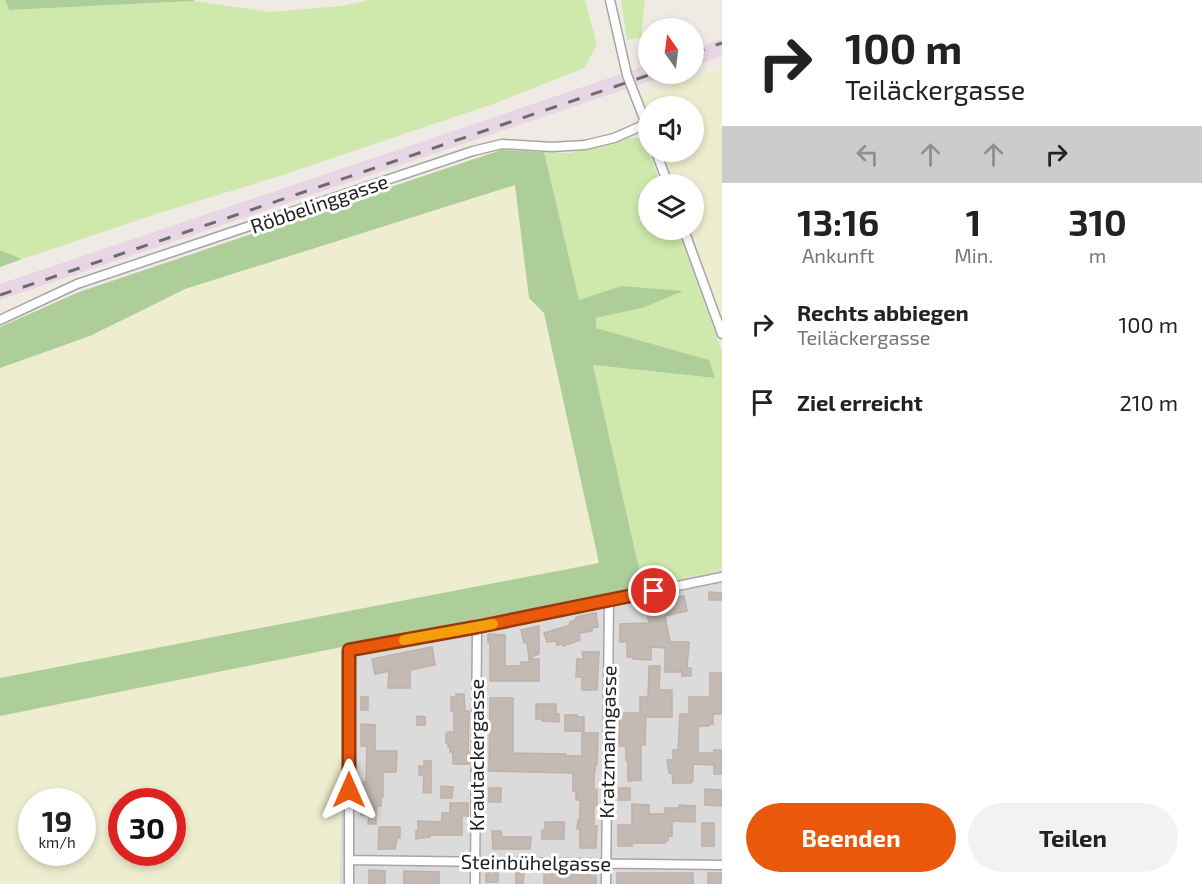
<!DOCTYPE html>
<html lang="de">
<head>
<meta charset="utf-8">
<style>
  body { margin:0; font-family:"Exo 2",sans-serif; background:#f2f2f2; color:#222; height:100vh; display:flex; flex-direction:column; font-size:22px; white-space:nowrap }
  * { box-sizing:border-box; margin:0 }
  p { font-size:20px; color:#767676 }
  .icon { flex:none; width:33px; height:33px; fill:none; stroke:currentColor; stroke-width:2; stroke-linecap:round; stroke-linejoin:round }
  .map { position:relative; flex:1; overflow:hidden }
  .sheet { display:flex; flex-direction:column; background:#fff; width:480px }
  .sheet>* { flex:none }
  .top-card { background:#fff; color:#222; overflow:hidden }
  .needle { width:39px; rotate:346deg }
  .tools { position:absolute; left:638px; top:18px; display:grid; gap:12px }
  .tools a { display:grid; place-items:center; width:66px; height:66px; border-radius:50%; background:#fff; box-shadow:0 3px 9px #0003; font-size:30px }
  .speed { position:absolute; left:18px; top:788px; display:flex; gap:12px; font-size:30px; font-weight:700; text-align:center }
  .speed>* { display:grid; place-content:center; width:78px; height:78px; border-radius:50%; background:#fff; box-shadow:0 3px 9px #0003; line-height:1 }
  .speed small { font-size:15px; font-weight:400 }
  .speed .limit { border:9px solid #d22; background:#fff; color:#111 }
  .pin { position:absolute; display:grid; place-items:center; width:51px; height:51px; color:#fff; margin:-26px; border:3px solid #fff; border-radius:50%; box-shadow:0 2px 6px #0007 }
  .me { position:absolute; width:66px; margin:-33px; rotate:0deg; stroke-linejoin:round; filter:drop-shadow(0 0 4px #0008) }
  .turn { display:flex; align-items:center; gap:21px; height:126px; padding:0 24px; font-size:27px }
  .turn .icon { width:78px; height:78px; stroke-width:2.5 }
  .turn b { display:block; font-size:42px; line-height:51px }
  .lanes { display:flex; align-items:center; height:57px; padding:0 24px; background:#0003; justify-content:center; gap:30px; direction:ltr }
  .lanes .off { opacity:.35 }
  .eta { display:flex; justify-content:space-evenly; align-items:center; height:102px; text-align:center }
  .eta b { font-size:36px; font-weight:700; line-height:42px }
  .action { display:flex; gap:12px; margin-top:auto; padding:12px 24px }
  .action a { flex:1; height:69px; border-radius:36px; background:#ea580c; color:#fff; font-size:24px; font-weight:700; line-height:69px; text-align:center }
  .action a+a { background:#f2f2f2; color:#222 }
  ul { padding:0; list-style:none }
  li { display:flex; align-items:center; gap:18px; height:78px; padding:0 24px }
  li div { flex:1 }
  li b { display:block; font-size:22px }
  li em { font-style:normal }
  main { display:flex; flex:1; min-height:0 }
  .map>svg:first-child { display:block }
</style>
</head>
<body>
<main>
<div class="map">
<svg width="722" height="884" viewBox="0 0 722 884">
  <rect width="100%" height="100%" fill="#efebe4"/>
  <path fill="#dcdbdb" d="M722 570V884H340L343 646Z"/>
  <path fill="#e8d6e6" d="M722 39V56L693 66V49Z
    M648 65V74H670L0 300V284Z"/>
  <path fill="#eeedd0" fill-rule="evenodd" d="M722 67V319L690 230H693V184H674L662 152H693V106H648V113L641 94Z
    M515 185 529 298 544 312 600 563 0 678V368L90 336 185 289Z
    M343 646 340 884H0V716ZM32 801H82V852H32ZM122 801H172V852H122Z"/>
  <path fill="#cee9ab" d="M0 0H5L9 10 194 1 269 12 342 6 369 0H585L597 45 584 68 493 104 273 178 159 213 22 259 0 250Z
    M621 0H645L641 37 627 40Z
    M629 138H642L647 147 661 184H648V230H678L722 351V570L643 586 593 365 714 378 709 360 596 328V318L642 308 621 286 579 301 544 152 570 153 610 145Z"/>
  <path fill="#adce99" d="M5 0H194V1L9 10Z
    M501 150 544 152 579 300 621 286 683 291 642 308 596 318V328L709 360 715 378 593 365 643 586 0 716V678L599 563 544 313 529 298 515 185 185 289 90 336 0 368V327L79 292Z
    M0 250 22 259 0 267Z"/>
  <path fill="#c4bab4" stroke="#c0b0a7" stroke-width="1.5" d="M709 592 722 593V600H709Z
    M684 596 687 611 665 616 670 642H689L687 668H691V676H682V672H665V648L651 647V660L633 659V657H627V642H620V624L649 623 646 608 671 603 670 599Z
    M596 613 598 627 592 628V631L579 633 580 640 563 646 562 644 557 645 556 641 547 642 544 633 570 625V622L576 620V617L580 616Z
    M539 626V654L529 658 527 642 524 643 521 630Z
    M490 634 505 635V666H521V662H530L529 659H539V681H490V643H488V635Z
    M432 647 435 665 410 670V688H388L389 671 375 674 372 659Z
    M582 652H599L597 690H582V677H576L577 659H584Z
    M649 666H660L659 690H672V717H646L645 745H641V780L628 781V763L627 760H626V746H619L620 713H640V697H648Z
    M710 673H722V714H713V724H709V726H698V753H714V750H722V774H714V765L693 764V781H691V783H673L672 773H669L667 760H673V750H678L680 714H689V697H710Z
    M456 694H464L465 711H469L468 752H469V764H453V752H450V747H448V744L446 743V734H447L448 732H454V711H451V697H456Z
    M361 697H368V710H361Z
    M490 698H513V753L566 754V756H582V733H598L597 765H595V772H594V789L597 790V806H594V826H597L596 848H580V829H577L578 820H580V800H576V791H573V773L489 771Z
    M536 704H556V714H559V722L542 721 543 719H536Z
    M565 715H577V717H584V731H565Z
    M417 716 425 717V725H417Z
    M361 724 375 725V751H397L396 772H383V797H381V806H376V824H368L369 816 361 815V809L355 805 359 801 360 782H366L367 746H361Z
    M424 761H431V793L423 792 424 775H419V766L424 767Z
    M441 786 453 787 452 798H441Z
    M489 788H501V802H489Z
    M619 788H630V800H619Z
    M705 789 722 790V806L705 805Z
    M450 803H468V816H462V835H430V837L416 839V831H418V821L442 822V813H450Z
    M632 804 649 805V814H665V808H679V805L695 806V822L672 821V836H668V841H665V843H632V846H618V825H632Z
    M545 822H564V839H542V830H545Z
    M702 823H714V846H702Z
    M379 827H400V838H397L395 849H378Z
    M492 831H501L502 837H531L530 849H493Z
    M369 870 385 871V884H369Z
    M486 870H498V882H486Z
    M404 871 439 872V884H404Z
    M516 872H524L523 884H516Z
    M544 872 596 873V884H544Z
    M617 873H693V884H617Z
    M708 873H722V884H708Z"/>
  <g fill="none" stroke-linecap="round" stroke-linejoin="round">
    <g stroke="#a5a5a5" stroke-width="11">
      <path id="street" d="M610 0 627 75 648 129
        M656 152 668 184
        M684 230 722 334
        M0 320 77 284 473 151 502 144 552 147 585 145 614 138 646 124
        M349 860 722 865
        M349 884V650L477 627 722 577
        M475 884 477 627
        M606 884 609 600"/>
    </g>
    <use href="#street" stroke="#fff" stroke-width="8"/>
    <path stroke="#6c6c6c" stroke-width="3" stroke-dasharray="12 12" stroke-linecap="butt" d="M693 53 722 43
      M0 295 652 74"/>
  </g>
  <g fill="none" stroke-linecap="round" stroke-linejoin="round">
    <g stroke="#983908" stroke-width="15">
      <path id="route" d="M349 790V650L477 627 654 591"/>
    </g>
    <use href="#route" stroke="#ea580c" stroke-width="10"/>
    <path stroke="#f59e0b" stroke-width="10" d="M404 640 493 624"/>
  </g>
  <g text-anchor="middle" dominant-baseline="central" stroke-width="6" stroke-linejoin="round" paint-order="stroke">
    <g font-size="20" fill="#1e1e1e" stroke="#fff">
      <text transform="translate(319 203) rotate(-19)">Röbbelinggasse</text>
      <text transform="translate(607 742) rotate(-89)">Kratzmanngasse</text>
      <text transform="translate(476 755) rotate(-90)">Krautackergasse</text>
      <text transform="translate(536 862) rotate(1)">Steinbühelgasse</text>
    </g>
  </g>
</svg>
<div class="tools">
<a><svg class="needle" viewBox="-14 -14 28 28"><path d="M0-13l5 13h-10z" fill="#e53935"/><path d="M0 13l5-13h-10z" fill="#767676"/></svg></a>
<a><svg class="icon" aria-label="sound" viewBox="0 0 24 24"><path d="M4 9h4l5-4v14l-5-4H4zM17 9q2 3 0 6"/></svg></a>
<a><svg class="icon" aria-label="layers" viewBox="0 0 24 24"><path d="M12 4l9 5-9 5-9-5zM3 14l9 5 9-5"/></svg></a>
</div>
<div class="speed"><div>19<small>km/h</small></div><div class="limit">30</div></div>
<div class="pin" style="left:654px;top:591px;background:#d93025"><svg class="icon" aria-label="arrive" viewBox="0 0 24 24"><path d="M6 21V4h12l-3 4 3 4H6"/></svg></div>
<svg class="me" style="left:349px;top:790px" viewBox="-20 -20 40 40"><path d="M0-17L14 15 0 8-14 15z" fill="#ea580c" stroke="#fff" stroke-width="4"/></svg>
</div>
<section class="sheet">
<div class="top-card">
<div class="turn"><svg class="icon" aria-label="right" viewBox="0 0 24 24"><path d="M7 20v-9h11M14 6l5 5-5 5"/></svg><div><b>100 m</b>Teiläckergasse</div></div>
<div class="lanes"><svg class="icon off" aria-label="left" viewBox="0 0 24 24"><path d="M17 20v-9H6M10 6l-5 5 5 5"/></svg><svg class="icon off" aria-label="ahead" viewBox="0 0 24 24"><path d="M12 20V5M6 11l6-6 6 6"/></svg><svg class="icon off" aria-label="ahead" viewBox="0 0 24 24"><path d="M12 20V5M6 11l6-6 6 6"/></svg><svg class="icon" aria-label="right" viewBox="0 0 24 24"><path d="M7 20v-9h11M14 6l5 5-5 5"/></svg></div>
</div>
<div class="eta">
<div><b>13:16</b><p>Ankunft</p></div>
<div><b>1</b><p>Min.</p></div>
<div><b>310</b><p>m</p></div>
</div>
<ul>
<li><svg class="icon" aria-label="right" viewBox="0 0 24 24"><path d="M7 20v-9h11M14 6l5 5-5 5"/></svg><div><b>Rechts abbiegen</b><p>Teiläckergasse</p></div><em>100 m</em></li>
<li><svg class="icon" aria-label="arrive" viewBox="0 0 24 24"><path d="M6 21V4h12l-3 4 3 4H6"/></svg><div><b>Ziel erreicht</b></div><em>210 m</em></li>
</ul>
<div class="action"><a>Beenden</a><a>Teilen</a></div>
</section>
</main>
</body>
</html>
